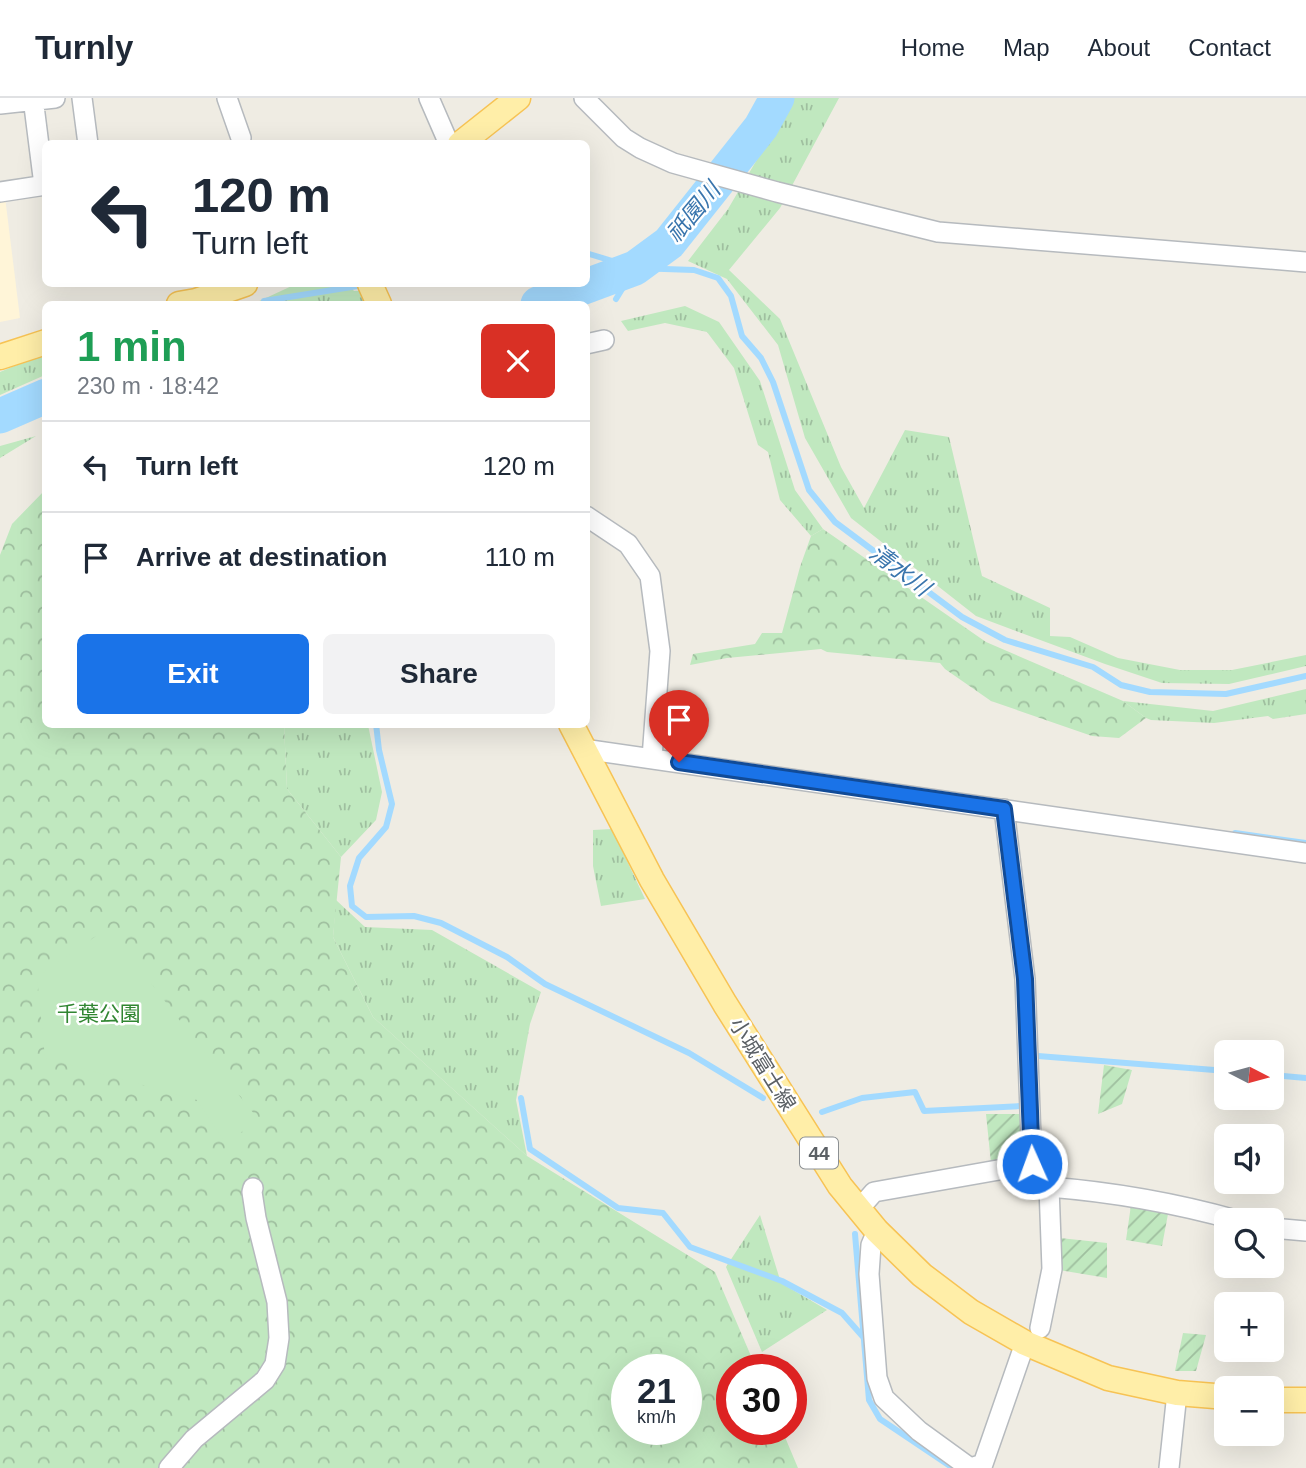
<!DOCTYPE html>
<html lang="en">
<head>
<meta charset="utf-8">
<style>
  body { margin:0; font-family:Arial,"Noto Sans JP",sans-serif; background:#f2f2f3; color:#1f2937; height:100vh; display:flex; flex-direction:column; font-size:26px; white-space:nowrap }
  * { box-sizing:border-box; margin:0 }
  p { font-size:23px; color:#747a83 }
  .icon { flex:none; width:38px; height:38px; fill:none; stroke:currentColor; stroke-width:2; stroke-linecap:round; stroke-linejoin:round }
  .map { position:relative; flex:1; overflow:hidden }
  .panel { position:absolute; left:42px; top:203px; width:548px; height:427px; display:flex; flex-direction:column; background:#fff; border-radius:10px; box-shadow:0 7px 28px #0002 }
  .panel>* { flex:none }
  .banner { position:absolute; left:42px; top:42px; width:548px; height:147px; border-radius:10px; box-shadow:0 7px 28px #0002; background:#fff; color:#1f2937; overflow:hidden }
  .needle { width:46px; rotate:96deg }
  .tools { position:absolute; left:1214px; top:942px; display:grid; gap:14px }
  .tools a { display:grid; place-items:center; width:70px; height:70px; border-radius:10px; background:#fff; box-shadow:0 7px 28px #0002; font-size:35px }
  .speed { position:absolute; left:611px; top:1256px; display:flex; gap:14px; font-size:35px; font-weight:700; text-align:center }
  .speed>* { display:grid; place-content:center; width:91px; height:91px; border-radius:50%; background:#fff; box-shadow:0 7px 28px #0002; line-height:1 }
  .speed small { font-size:18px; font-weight:400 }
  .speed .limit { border:10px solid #d22; background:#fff; color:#111 }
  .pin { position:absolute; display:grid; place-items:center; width:60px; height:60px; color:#fff; margin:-72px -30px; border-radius:50% 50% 50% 0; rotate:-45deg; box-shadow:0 0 7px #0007 }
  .pin .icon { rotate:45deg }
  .me { position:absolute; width:77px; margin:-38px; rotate:358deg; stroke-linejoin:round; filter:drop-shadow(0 0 5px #0008) }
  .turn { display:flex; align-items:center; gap:24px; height:147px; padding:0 35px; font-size:32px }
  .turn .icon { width:91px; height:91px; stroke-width:2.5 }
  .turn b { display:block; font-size:49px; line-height:60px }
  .round { display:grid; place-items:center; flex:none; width:74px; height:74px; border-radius:10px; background:#f2f2f3 }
  .summary { display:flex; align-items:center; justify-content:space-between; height:119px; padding:0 35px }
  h1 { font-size:42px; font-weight:800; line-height:52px; color:#1e9e55 }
  .action { display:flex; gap:14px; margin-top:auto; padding:14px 35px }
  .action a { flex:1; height:80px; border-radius:10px; background:#1a73e8; color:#fff; font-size:28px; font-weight:800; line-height:80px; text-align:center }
  .action a+a { background:#f2f2f3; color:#1f2937 }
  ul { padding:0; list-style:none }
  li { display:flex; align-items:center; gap:21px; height:91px; padding:0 35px; border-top:2px solid #e0e1e3 }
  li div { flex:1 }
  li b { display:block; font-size:26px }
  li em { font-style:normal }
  header { display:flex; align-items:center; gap:42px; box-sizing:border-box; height:98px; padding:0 35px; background:#fff; border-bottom:2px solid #e0e1e3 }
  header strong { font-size:33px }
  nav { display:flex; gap:38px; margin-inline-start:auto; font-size:24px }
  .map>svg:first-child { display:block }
</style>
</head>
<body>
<header>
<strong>Turnly</strong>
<nav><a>Home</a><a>Map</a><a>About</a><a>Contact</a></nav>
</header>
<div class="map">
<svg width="1306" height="1370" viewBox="0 0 1306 1370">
  <defs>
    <pattern id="grass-tufts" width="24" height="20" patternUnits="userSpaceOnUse" patternTransform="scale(1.75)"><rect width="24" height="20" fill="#c0e8bf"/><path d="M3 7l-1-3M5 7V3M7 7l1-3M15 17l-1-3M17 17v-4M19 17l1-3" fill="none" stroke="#9fbf9f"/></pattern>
    <pattern id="forest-crowns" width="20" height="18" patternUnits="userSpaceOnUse" patternTransform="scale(1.75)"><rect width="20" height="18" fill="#c0e8bf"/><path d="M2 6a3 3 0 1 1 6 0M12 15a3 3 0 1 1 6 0" fill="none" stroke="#9fbf9f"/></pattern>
    <pattern id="garden-furrows" width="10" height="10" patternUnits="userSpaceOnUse" patternTransform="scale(1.75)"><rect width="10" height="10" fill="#c0e8bf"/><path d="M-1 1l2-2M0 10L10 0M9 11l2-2" fill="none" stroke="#9fbf9f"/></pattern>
  </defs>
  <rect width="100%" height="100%" fill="#efece3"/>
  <path fill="#fff5d8" d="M0 99H5L20 220 0 224Z"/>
  <path fill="url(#grass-tufts)" d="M793 0H839L780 110 729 172 780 221 841 369 864 410 905 332 949 339 982 478 1050 510V538L1070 539 1118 560 1180 572H1232L1306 557V568L1229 586 1162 585 1105 566 976 518 851 420 805 340 778 247 727 181 688 163 728 111Z
    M296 186H348L354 193 379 192 359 206H253Z
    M685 208 719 224 760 283 795 392 823 431 811 438 780 402 768 354 758 347 734 270 707 234 665 225 628 233 621 223Z
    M45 255V277L0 297V274Z
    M36 338 0 360V348Z
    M1306 591V616L1273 621 1268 618 1214 625 1151 622 1146 620 1123 603 1213 613Z
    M284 627H368L382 694 376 722 341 759 287 691Z
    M612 731 645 801 601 808 593 768V732Z
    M336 802 365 829 432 832 541 894 530 926 516 1002 527 1058 373 919 333 839Z
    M760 1117 781 1185 827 1212 762 1254 726 1169Z"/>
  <path fill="url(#forest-crowns)" fill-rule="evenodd" d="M45 392 46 626 284 627 287 691 341 759 333 839 373 919 527 1058 715 1174 757 1272H732V1332H782L798 1370H0V457L12 426ZM626 1272H686V1332H626Z
    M823 431 986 544 1123 603 1146 620 1119 640 1092 638 991 603 945 571 940 565 827 554 821 551 727 560 690 567 693 556 755 546 762 535H782L800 469 811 438Z"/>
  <path fill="#c0e8bf" d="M99 836 132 860 200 949 255 1017 229 1050 197 1002 45 960 37 879Z"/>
  <path fill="url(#garden-furrows)" d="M1104 967 1132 972 1122 1006 1098 1016Z
    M986 1016H1024L1023 1058 991 1065Z
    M1131 1107 1168 1116 1162 1148 1126 1142Z
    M1060 1140 1107 1145V1180L1059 1172Z
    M1183 1235 1206 1237 1196 1273H1175Z"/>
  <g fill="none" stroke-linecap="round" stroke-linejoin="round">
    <path stroke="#a3daff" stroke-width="6" d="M586 155 635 170 616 201
      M635 170 694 172 718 180 731 198 742 238 761 260 773 284 809 392 835 424 962 519 1005 542 1093 569 1121 587 1150 594 1226 596 1306 578
      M264 203 364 187
      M376 626 379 652 392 706 386 729 359 760 350 788 352 808 366 819 414 818 441 825 507 859 545 886 689 955 763 1000
      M1235 735 1306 745
      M1038 958 1227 973
      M1272 977 1306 980
      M521 1000 530 1051 618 1110 663 1115 690 1149 782 1183 842 1215 864 1240
      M822 1014 862 1000 915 994 924 1013 1021 1008
      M855 1136 869 1302 880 1321 953 1370"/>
    <path stroke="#a3daff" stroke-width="35" d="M538 206 635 170 669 145 761 29 777 0
      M0 318 46 298"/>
    <g stroke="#b6babe" stroke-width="22">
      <path id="minor" d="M33 0 44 87
        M82 0 88 46
        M227 0 241 40
        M429 0 449 46
        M584 0 624 40 640 50 673 65 777 94 938 134 1306 164
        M0 6 55 0
        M0 94 46 87
        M586 246 604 242
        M586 418 628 446 650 478 660 553 652 660
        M583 651 1306 755
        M1004 711 1025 881 1032 1066 1049 1089C1112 1094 1175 1105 1236 1122
        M859 1111 874 1094 1032 1066
        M1272 1130 1306 1133
        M877 1133 871 1147 869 1176 877 1280 884 1300 919 1333 970 1370
        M1040 1230 1052 1171 1049 1089
        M169 1370 194 1341 265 1282 275 1266 279 1240 277 1204 256 1120 252 1094 253 1090
        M970 1370 983 1366 1025 1245
        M1169 1370 1177 1295"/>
    </g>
    <g stroke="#f7c354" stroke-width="27">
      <path id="major" d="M460 46 518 0
        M370 186 379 206
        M179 206 196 203 245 186
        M0 259 46 244
        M571 626 652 782 725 906 840 1088 877 1133 922 1177 971 1214 1025 1245 1108 1280 1177 1295 1227 1299
        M1272 1302H1306"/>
    </g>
    <use href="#minor" stroke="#fff" stroke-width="19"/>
    <use href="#major" stroke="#ffeea8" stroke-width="24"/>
  </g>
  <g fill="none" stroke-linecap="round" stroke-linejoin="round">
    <g stroke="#114b97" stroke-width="18">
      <path id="route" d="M679 664 1004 711 1025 881 1032 1066"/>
    </g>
    <use href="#route" stroke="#1a73e8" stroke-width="12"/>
  </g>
  <g text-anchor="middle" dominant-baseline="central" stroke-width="5" stroke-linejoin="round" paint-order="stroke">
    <rect fill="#fff" stroke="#8c9093" stroke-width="2" x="800" y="1039.5" width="38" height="31" rx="5"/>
    <g font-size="19" font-weight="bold" fill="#5b6065">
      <text x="819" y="1055">44</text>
    </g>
    <g font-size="21" fill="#318632" stroke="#fff">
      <text x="99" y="915">千葉公園</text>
    </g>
    <g font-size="21" fill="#5b6065" stroke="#fff">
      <text transform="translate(763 966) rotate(58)">小城富士線</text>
    </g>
    <g font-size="23" font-style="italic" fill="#3975ad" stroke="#fff">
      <text transform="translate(693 114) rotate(-50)">祇園川</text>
      <text transform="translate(900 472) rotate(37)">清水川</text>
    </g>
  </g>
</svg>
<div class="tools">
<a><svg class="needle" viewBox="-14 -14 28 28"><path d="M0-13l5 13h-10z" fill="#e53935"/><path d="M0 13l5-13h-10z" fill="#747a83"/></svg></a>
<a><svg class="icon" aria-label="sound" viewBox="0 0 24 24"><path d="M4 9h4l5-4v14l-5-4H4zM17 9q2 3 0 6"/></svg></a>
<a><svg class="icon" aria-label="search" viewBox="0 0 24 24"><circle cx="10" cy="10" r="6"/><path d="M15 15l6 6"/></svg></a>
<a>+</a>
<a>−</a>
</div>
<div class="speed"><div>21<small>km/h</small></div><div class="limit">30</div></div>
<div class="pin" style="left:679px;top:664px;background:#d93025"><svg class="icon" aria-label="arrive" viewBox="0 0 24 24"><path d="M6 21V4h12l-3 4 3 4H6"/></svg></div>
<svg class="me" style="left:1032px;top:1066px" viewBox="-20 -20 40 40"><circle r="17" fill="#1a73e8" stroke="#fff" stroke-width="3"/><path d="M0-11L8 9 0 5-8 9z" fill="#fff"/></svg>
<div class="banner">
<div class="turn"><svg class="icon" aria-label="left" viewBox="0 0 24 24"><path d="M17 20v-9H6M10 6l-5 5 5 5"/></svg><div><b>120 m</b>Turn left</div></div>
</div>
<section class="panel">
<div class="summary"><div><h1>1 min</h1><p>230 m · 18:42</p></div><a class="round" style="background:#d93025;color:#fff"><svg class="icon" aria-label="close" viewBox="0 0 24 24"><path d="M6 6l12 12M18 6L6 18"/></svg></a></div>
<ul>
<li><svg class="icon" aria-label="left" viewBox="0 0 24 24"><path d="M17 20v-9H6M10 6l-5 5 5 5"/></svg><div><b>Turn left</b></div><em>120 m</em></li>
<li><svg class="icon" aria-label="arrive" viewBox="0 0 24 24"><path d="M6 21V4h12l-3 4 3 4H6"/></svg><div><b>Arrive at destination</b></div><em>110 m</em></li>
</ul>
<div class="action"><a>Exit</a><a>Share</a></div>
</section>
</div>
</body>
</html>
